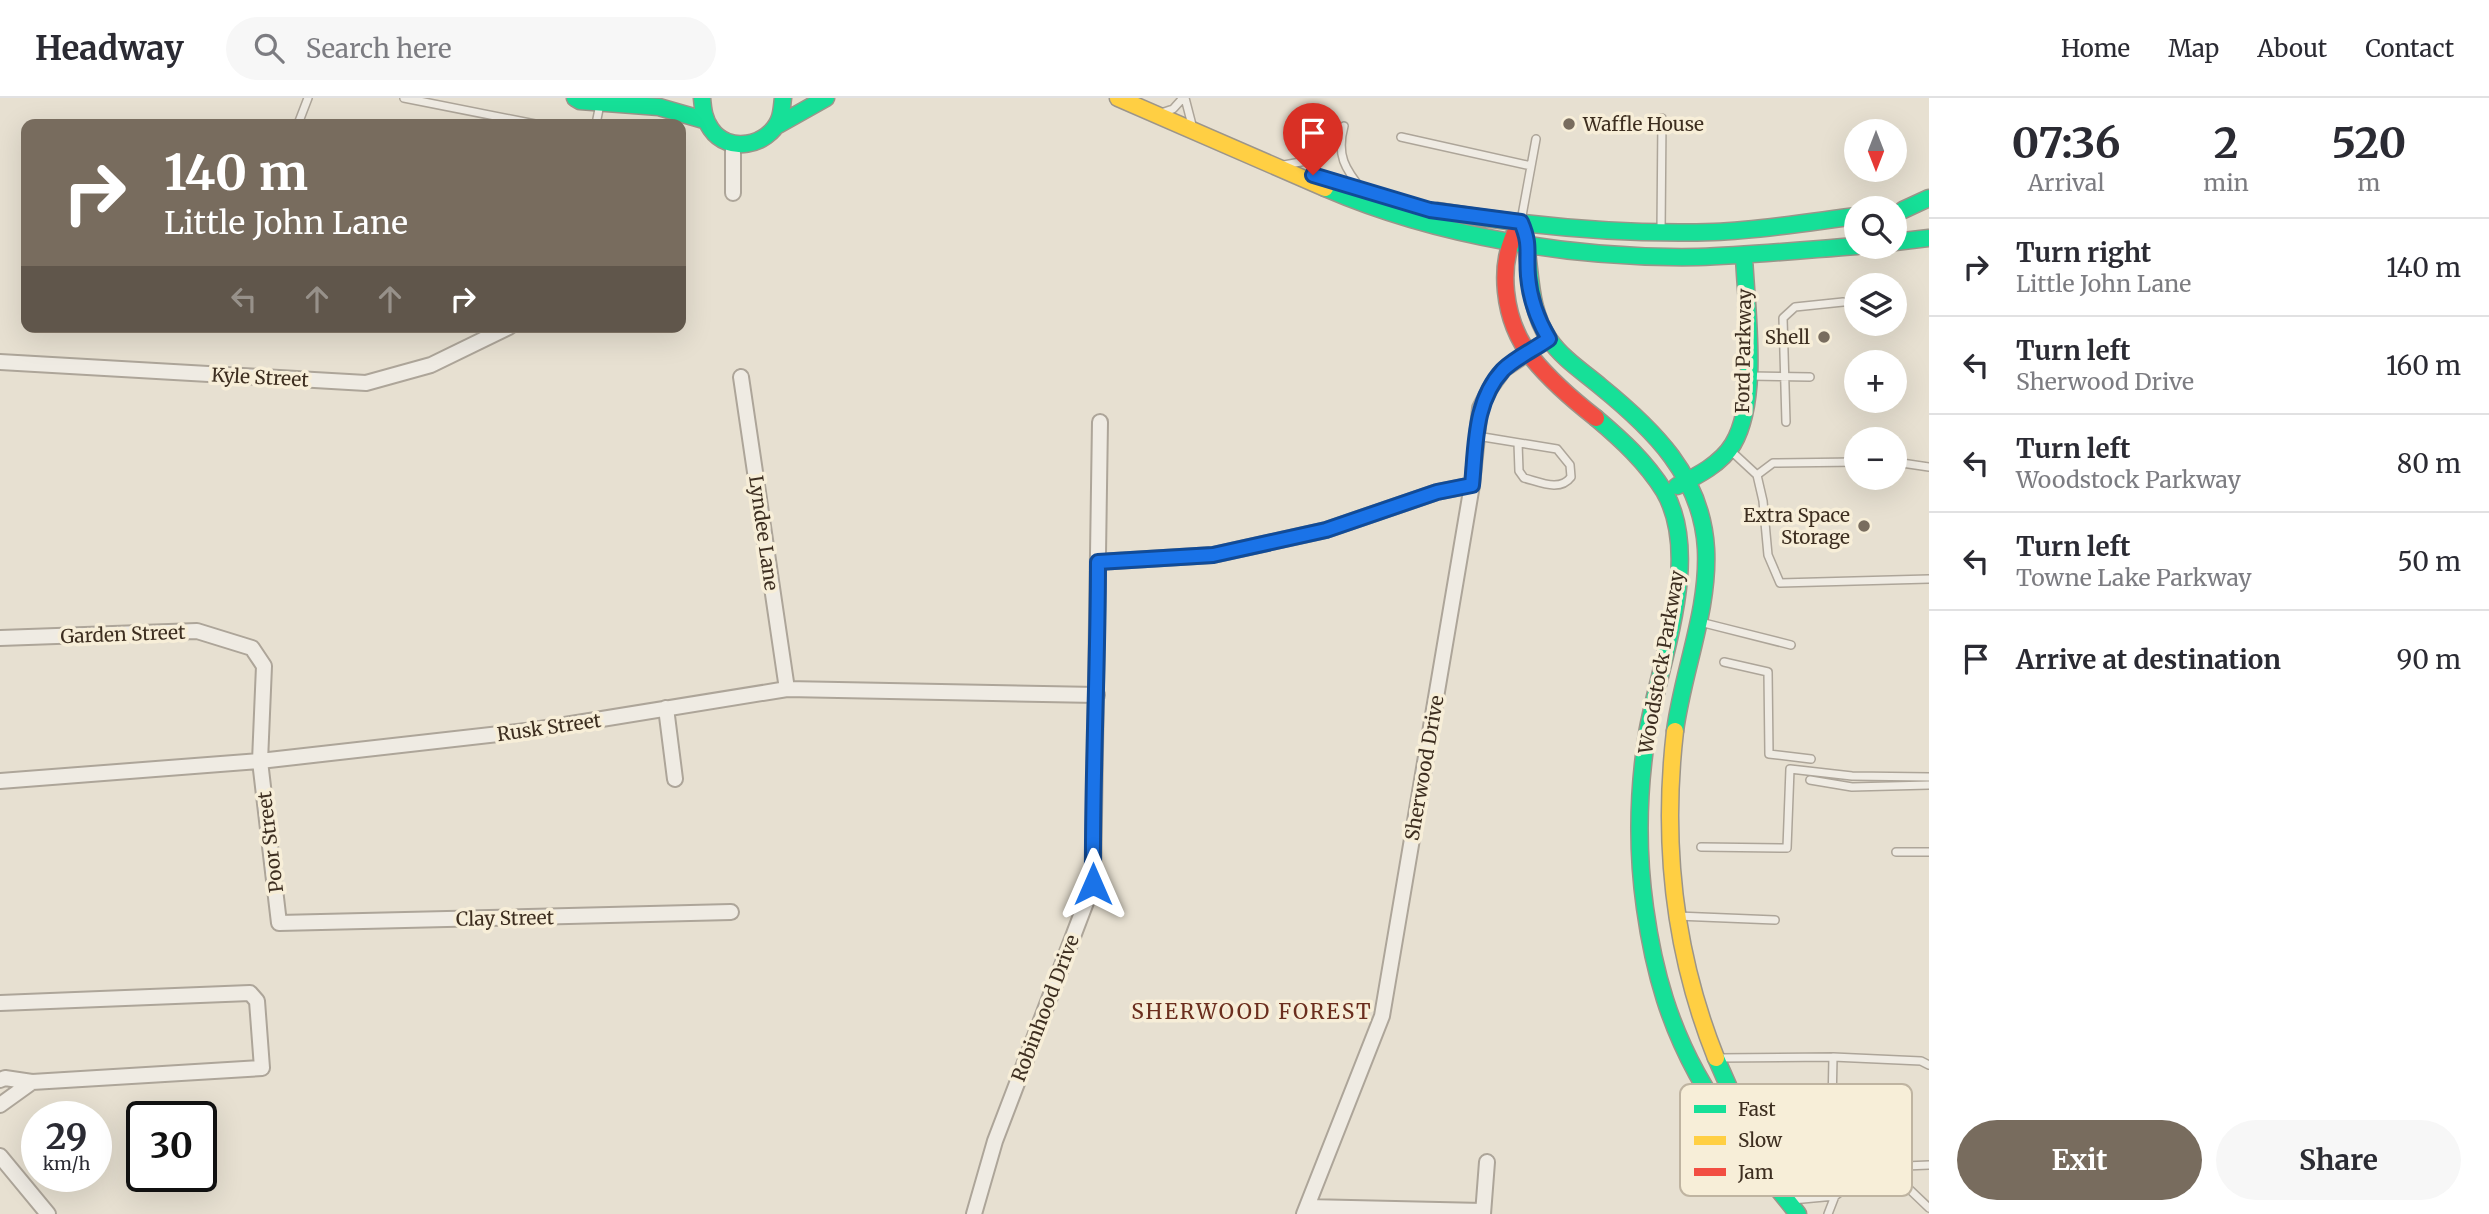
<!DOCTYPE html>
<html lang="en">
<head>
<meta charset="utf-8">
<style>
  body { margin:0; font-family:Merriweather,serif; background:#f7f7f7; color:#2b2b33; height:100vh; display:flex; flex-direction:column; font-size:26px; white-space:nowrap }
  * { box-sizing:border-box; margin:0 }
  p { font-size:23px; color:#7c7c81 }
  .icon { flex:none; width:38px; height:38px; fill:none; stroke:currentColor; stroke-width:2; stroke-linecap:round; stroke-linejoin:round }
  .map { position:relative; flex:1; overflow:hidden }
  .sheet { display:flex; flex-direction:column; background:#fff; width:560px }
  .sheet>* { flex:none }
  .top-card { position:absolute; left:21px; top:21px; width:665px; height:214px; border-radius:14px; box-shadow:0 7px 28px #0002; background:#786c5e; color:#fff; overflow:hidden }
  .needle { width:46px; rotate:180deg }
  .buttons { position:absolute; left:1844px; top:21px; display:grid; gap:14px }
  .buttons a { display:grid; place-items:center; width:63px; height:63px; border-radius:50%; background:#fff; box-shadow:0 7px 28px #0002; font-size:35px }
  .speed { position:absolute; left:21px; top:1003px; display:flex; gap:14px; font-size:35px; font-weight:700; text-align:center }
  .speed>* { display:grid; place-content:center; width:91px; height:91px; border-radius:50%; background:#fff; box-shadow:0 7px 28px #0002; line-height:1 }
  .speed small { font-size:18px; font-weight:400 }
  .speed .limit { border:4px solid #111; border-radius:10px; background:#fff; color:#111 }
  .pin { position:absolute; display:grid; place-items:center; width:60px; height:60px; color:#fff; margin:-72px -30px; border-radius:50% 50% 50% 0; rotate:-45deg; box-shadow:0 0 7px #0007 }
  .pin .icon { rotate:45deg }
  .me { position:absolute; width:77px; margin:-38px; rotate:0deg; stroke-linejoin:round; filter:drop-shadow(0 0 5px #0008) }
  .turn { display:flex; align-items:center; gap:24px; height:147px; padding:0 28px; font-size:32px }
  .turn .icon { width:91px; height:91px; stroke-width:2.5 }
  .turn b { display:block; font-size:49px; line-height:60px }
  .lanes { display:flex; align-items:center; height:66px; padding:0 28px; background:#0003; justify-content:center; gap:35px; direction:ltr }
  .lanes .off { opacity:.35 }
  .eta { display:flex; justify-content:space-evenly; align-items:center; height:119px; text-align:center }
  .eta b { font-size:42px; font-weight:700; line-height:49px }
  .primary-button { display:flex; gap:14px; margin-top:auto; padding:14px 28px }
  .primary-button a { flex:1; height:80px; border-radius:42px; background:#786c5e; color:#fff; font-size:28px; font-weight:700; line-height:80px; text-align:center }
  .primary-button a+a { background:#f7f7f7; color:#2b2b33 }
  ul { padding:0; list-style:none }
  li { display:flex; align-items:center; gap:21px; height:98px; padding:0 28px; border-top:2px solid #e1e1e2 }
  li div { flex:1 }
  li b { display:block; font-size:26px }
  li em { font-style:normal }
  header { display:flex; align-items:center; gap:42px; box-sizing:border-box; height:98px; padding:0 35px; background:#fff; border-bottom:2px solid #e1e1e2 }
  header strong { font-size:33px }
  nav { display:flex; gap:38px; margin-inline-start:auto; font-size:24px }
  .search { width:490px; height:63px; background:#f7f7f7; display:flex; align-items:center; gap:18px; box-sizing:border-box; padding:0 24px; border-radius:38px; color:#7c7c81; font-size:26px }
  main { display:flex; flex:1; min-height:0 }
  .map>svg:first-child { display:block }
</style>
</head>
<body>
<header>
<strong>Headway</strong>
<div class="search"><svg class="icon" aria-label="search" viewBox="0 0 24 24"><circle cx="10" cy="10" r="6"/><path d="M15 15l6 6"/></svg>Search here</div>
<nav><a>Home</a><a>Map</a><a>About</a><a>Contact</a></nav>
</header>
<main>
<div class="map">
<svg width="1929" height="1116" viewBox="0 0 1929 1116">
  <rect width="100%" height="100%" fill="#e7e0d1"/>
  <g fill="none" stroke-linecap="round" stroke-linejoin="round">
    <g stroke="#ada599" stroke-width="10">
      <path id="lane" d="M404 0 535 26
        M1185 0 1192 27
        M1161 15 1173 11 1183 0
        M298 26 308 0
        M596 26 600 6
        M1344 28C1336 57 1345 71 1363 93
        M1401 39 1531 68
        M1284 67 1323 60 1340 41
        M1521 123 1536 41
        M1661 134 1662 20
        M1750 278 1810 279
        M1786 324 1783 220 1795 209 1843 204
        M1477 338 1557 351 1570 367 1571 379C1560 394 1540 384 1524 380L1519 373 1518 345
        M1730 352 1757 377 1763 403 1768 457 1780 485 1929 481
        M1895 364 1929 369
        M1757 377 1773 365 1857 364
        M1700 524 1791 547
        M1724 564 1768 574 1769 656 1811 661
        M1810 682 1852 689 1929 687
        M1701 749 1787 750 1790 671 1852 678 1929 679
        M1896 754H1929
        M1677 818 1775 822
        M1833 959 1831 1057 1834 1073 1845 1091
        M1718 960 1833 959 1921 963 1929 967
        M1899 1069 1906 1088 1929 1110
        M1835 1098 1868 1073 1882 1069 1929 1067
        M1792 1102 1835 1098 1828 1116"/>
    </g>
    <g stroke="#ada599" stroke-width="18">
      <path id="street" d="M733 46V95
        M0 264 366 285 431 267 509 229
        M741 279 787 591
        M1098 464 1213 457 1326 432 1437 394 1472 387
        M0 540 197 533 252 550 264 568 260 663 279 825 731 814
        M666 610 675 681
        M0 683 260 663 534 632 787 591 1097 597
        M0 905 250 895 257 903 262 970 32 984
        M0 982 5 980 32 984 0 1007
        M0 1058 48 1116
        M1307 1109 1483 1113
        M974 1116 995 1043 1093 786 1100 324
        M1304 1116 1382 918 1472 387 1480 310 1491 289 1504 271 1549 241
        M1483 1116 1487 1064"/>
    </g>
    <g stroke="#9c958a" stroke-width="19">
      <path id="fast" d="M575 0 580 3 659 9 704 22
        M702 0C703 12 704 21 711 31 728 56 768 48 779 22 782 15 782 7 783 0
        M778 27 826 0
        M1325 90C1438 139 1575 161 1698 159 1751 157 1804 152 1857 148
        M1903 112 1929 100
        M1438 113C1529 128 1621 137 1714 134 1762 132 1810 124 1857 118
        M1521 124C1533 163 1525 206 1549 241 1562 260 1582 273 1600 288 1653 331 1702 378 1706 451 1709 513 1683 572 1675 633
        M1895 144 1929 140
        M1596 320C1622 342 1646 364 1664 393 1703 460 1659 565 1647 636 1638 693 1637 753 1645 810 1664 948 1713 1011 1798 1116
        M1677 388C1697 378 1721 366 1733 346 1760 300 1746 210 1744 158
        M1716 960 1753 1044"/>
    </g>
    <g stroke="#9c958a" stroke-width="19">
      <path id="slow" d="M1118 0 1325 90
        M1675 633C1662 745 1674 855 1716 960"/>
    </g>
    <g stroke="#9c958a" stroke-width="19">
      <path id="jam" d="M1521 124C1495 164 1503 224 1533 261 1551 283 1573 302 1596 320"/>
    </g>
    <use href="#lane" stroke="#efebe3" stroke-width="7"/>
    <use href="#street" stroke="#efebe3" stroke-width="14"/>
    <use href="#fast" stroke="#16e098" stroke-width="16"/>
    <use href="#slow" stroke="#ffcf43" stroke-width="16"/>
    <use href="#jam" stroke="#f24e42" stroke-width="16"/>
  </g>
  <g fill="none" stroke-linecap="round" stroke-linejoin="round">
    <g stroke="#114b97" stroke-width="18">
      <path id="route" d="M1093 786C1092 679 1098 572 1098 464L1213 457 1326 432 1437 394 1472 387C1476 347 1474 303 1503 272 1515 260 1535 251 1549 241 1537 221 1530 202 1528 178 1526 154 1531 147 1521 124L1430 112 1313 77"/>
    </g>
    <use href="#route" stroke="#1a73e8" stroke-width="12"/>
  </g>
  <g fill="#786c5e" stroke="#f7eed8" stroke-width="2.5">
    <circle cx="1569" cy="26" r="7"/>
    <circle cx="1824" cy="239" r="7"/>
    <circle cx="1864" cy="428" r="7"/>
  </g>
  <g text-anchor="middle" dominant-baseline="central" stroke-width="7" stroke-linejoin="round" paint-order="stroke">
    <g font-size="19" fill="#3d2e20" stroke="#f7eed8" text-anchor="end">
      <text x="1583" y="26" text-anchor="start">Waffle House</text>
      <text x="1810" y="239">Shell</text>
      <text x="1850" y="417">Extra Space<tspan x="1850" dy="22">Storage</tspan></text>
    </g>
    <g font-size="19" fill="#3d2e20" stroke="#f7eed8">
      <text transform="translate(1743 253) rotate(-89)">Ford Parkway</text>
      <text transform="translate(260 279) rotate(3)">Kyle Street</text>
      <text transform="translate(764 435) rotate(82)">Lyndee Lane</text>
      <text transform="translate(123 536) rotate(-2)">Garden Street</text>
      <text transform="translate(1661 564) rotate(-80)">Woodstock Parkway</text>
      <text transform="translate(549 629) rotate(-8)">Rusk Street</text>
      <text transform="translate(1424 670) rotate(-80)">Sherwood Drive</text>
      <text transform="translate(270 744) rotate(-97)">Poor Street</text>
      <text transform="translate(505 820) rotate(-1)">Clay Street</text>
      <text transform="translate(1045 910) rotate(-69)">Robinhood Drive</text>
    </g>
    <g font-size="21" letter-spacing="2" fill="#6b2e1e" stroke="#f7eed8">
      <text x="1252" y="913">SHERWOOD FOREST</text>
    </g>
  </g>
  <rect x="1680" y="986" width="232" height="112" rx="10" fill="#f7eed8" stroke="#bfb4a1" stroke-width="2"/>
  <rect x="1694" y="1007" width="32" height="8" fill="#16e098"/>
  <rect x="1694" y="1038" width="32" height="9" fill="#ffcf43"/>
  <rect x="1694" y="1070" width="32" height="8" fill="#f24e42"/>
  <g font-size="19" fill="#3d2e20">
    <text x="1738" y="1018">Fast</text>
    <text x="1738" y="1049">Slow</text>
    <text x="1738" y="1081">Jam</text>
  </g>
</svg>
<div class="buttons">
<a><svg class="needle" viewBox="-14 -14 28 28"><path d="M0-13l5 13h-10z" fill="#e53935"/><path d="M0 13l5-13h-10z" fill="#7c7c81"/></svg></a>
<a><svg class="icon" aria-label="search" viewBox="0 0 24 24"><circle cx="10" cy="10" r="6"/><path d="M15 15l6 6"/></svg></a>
<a><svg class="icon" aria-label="layers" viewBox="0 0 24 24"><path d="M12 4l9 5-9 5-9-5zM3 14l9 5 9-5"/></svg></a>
<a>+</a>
<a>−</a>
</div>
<div class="speed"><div>29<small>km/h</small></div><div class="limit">30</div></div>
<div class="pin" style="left:1313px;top:77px;background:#d93025"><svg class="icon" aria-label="arrive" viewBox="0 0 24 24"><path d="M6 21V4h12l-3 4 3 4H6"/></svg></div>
<svg class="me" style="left:1093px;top:786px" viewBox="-20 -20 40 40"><path d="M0-17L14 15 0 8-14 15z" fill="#1a73e8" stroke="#fff" stroke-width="4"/></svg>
<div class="top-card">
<div class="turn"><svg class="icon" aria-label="right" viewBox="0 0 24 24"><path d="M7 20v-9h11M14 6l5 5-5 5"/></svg><div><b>140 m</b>Little John Lane</div></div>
<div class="lanes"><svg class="icon off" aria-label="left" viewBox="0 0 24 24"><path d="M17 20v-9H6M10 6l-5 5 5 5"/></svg><svg class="icon off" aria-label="ahead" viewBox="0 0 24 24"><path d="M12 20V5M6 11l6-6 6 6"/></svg><svg class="icon off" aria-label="ahead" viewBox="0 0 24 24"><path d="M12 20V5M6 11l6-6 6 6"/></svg><svg class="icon" aria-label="right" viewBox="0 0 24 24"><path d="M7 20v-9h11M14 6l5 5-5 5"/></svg></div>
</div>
</div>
<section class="sheet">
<div class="eta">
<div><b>07:36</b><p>Arrival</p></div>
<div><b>2</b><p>min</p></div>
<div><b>520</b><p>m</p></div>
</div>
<ul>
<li><svg class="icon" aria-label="right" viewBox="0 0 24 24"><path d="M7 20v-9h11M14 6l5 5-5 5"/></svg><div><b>Turn right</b><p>Little John Lane</p></div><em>140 m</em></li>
<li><svg class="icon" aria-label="left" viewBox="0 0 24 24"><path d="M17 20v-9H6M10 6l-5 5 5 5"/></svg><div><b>Turn left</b><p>Sherwood Drive</p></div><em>160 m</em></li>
<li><svg class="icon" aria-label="left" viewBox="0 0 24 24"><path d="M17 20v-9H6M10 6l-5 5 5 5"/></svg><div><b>Turn left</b><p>Woodstock Parkway</p></div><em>80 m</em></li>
<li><svg class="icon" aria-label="left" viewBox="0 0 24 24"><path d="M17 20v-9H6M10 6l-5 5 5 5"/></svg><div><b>Turn left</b><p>Towne Lake Parkway</p></div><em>50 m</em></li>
<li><svg class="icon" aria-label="arrive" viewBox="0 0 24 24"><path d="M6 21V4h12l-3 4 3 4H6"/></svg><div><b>Arrive at destination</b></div><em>90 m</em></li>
</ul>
<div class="primary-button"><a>Exit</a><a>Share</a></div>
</section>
</main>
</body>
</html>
